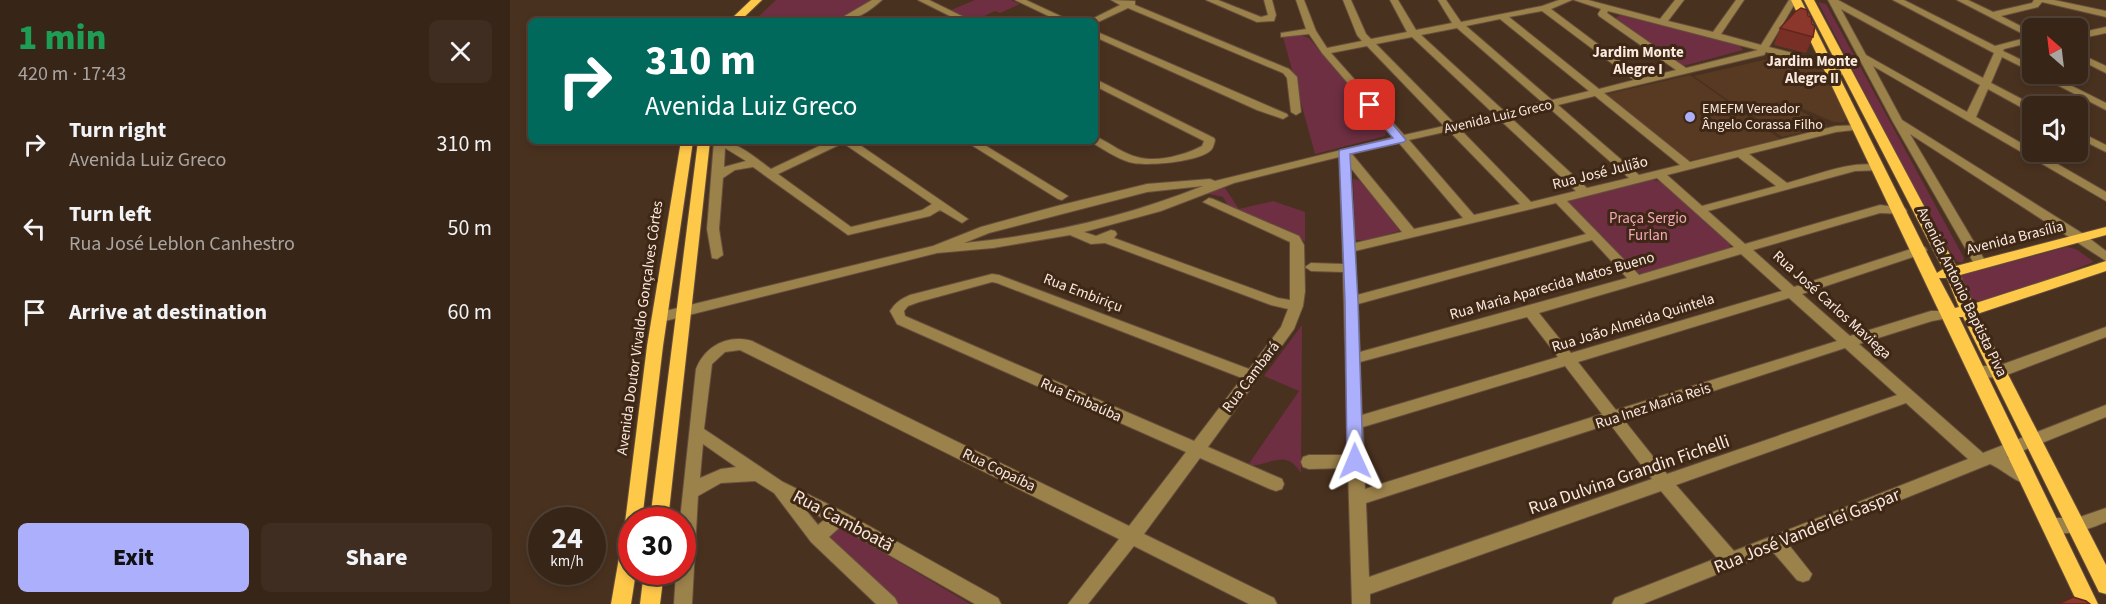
<!DOCTYPE html>
<html lang="en">
<head>
<meta charset="utf-8">
<style>
  body { margin:0; font-family:"Source Sans 3",sans-serif; background:#3e2d20; color:#f1f3f6; height:100vh; display:flex; flex-direction:column; font-size:22px; white-space:nowrap }
  * { box-sizing:border-box; margin:0 }
  p { font-size:20px; color:#aaa5a1 }
  .icon { flex:none; width:33px; height:33px; fill:none; stroke:currentColor; stroke-width:2; stroke-linecap:round; stroke-linejoin:round }
  .map { position:relative; flex:1; overflow:hidden }
  .sheet { display:flex; flex-direction:column; background:#372517; width:510px }
  .sheet>* { flex:none }
  .banner { position:absolute; left:18px; top:18px; width:570px; height:126px; border-radius:9px; box-shadow:0 3px 9px #0003,0 0 0 2px #514236; background:#00695c; color:#fff; overflow:hidden }
  .needle { width:39px; rotate:332deg }
  .controls { position:absolute; left:1512px; top:18px; display:grid; gap:12px }
  .controls a { display:grid; place-items:center; width:66px; height:66px; border-radius:9px; background:#372517; box-shadow:0 3px 9px #0003,0 0 0 2px #514236; font-size:30px }
  .speed { position:absolute; left:18px; top:507px; display:flex; gap:12px; font-size:30px; font-weight:700; text-align:center }
  .speed>* { display:grid; place-content:center; width:78px; height:78px; border-radius:50%; background:#372517; box-shadow:0 3px 9px #0003,0 0 0 2px #514236; line-height:1 }
  .speed small { font-size:15px; font-weight:400 }
  .speed .limit { border:9px solid #d22; background:#fff; color:#111 }
  .pin { position:absolute; display:grid; place-items:center; width:51px; height:51px; color:#fff; margin:-26px; border-radius:12px; box-shadow:0 3px 9px #0006 }
  .me { position:absolute; width:66px; margin:-33px; rotate:359deg; stroke-linejoin:round; filter:drop-shadow(0 0 4px #0008) }
  .turn { display:flex; align-items:center; gap:21px; height:126px; padding:0 18px; font-size:27px }
  .turn .icon { width:78px; height:78px; stroke-width:2.5 }
  .turn b { display:block; font-size:42px; line-height:51px }
  .round { display:grid; place-items:center; flex:none; width:63px; height:63px; border-radius:9px; background:#3e2d20 }
  .summary { display:flex; align-items:center; justify-content:space-between; height:102px; padding:0 18px }
  h1 { font-size:36px; font-weight:800; line-height:45px; color:#1e9e55 }
  .primary-button { display:flex; gap:12px; margin-top:auto; padding:12px 18px }
  .primary-button a { flex:1; height:69px; border-radius:9px; background:#acaffb; color:#111; font-size:24px; font-weight:800; line-height:69px; text-align:center }
  .primary-button a+a { background:#3e2d20; color:#f1f3f6 }
  ul { padding:0; list-style:none }
  li { display:flex; align-items:center; gap:18px; height:84px; padding:0 18px }
  li div { flex:1 }
  li b { display:block; font-size:22px }
  li em { font-style:normal }
  main { display:flex; flex:1; min-height:0 }
  .map>svg:first-child { display:block }
</style>
</head>
<body>
<main>
<section class="sheet">
<div class="summary"><div><h1>1 min</h1><p>420 m · 17:43</p></div><a class="round"><svg class="icon" aria-label="close" viewBox="0 0 24 24"><path d="M6 6l12 12M18 6L6 18"/></svg></a></div>
<ul>
<li><svg class="icon" aria-label="right" viewBox="0 0 24 24"><path d="M7 20v-9h11M14 6l5 5-5 5"/></svg><div><b>Turn right</b><p>Avenida Luiz Greco</p></div><em>310 m</em></li>
<li><svg class="icon" aria-label="left" viewBox="0 0 24 24"><path d="M17 20v-9H6M10 6l-5 5 5 5"/></svg><div><b>Turn left</b><p>Rua José Leblon Canhestro</p></div><em>50 m</em></li>
<li><svg class="icon" aria-label="arrive" viewBox="0 0 24 24"><path d="M6 21V4h12l-3 4 3 4H6"/></svg><div><b>Arrive at destination</b></div><em>60 m</em></li>
</ul>
<div class="primary-button"><a>Exit</a><a>Share</a></div>
</section>
<div class="map">
<svg width="1596" height="604" viewBox="0 0 1596 604">
  <rect width="100%" height="100%" fill="#49311f"/>
  <path fill="#583a22" d="M1267 57 1313 70 1328 98 1336 118 1335 122H1324L1274 101 1232 110 1184 76Z
    M1180 75 1270 139 1178 161 1094 95Z
    M1273 102 1319 126 1272 137 1235 110Z"/>
  <path fill="#6e2f42" d="M266 0H363L325 21H244Z
    M465 0H501L510 4 490 13 485 11 463 21 441 10Z
    M1308 2 1316 4 1454 258 1453 262H1448L1443 256 1386 154Z
    M1110 15 1229 45 1233 50 1173 66 1103 20Z
    M790 35 799 38 876 131 875 136 805 154 773 37Z
    M843 179 849 180 853 184 886 223 889 231 857 240H845Z
    M1138 179 1153 182 1220 243V248L1134 274 1126 273 1056 201Z
    M715 188 729 209 763 201 795 212V242L779 231 723 213 713 197 695 193Z
    M1557 247 1566 249 1584 262 1485 299 1469 301 1460 298 1449 276Z
    M792 325 791 473C775 446 758 468 738 465L789 391 754 376Z
    M328 526 460 604H389L317 537Z"/>
  <g fill="none" stroke-linecap="round" stroke-linejoin="round">
    <g stroke="#654e3e" stroke-width="2">
      <path id="minor" d="M362 0H372C359 12 345 21 326 21Z
        M408 0H419L462 21H450Z
        M505 0H516L561 21H549Z
        M601 0 625 1V5L779 69 787 77 791 112 786 115 781 112 777 78 773 73 618 8 586 23 578 21 610 5Z
        M696 0H708L751 17 758 15 754 0H762L766 15 764 21 747 22Z
        M786 0H794L806 31 817 48 852 41 847 35 833 0H841L856 34 861 39 897 32 880 0H888L906 30 942 23 928 0H936L951 22 1032 6 1049 0H1062L1041 9 1133 78 1166 70 1089 16 1088 14 1091 9 1064 0H1078L1150 19 1165 0H1174L1158 21 1203 32 1226 0H1234L1211 34 1251 45 1279 0H1287L1259 47 1321 63 1339 71V75H1333L1315 67 1256 52 1254 55 1094 93 1180 162 1326 126 1353 125V129L1326 132 1239 154 1277 183C1307 175 1342 159 1373 166V170L1345 171 1198 211 1235 244 1370 205 1395 208 1397 211 1395 214 1370 213 1243 250 1284 287 1407 247H1415L1417 250 1415 253 1292 294 1340 336 1421 311H1444L1446 314 1444 317 1422 321 1349 344 1473 453 1596 405V417L1497 457 1523 473 1525 478 1523 483C1509 487 1493 469 1480 464L1279 545 1302 574 1299 580 1293 582 1287 580 1263 552 1133 604H1102L1105 598 1207 558 1151 491 860 594V604H842L838 468 799 469 793 467 791 462 793 457 799 455H838L833 272 801 271 795 267 801 263 833 264 829 157 724 183 651 211 574 232 586 236 601 230 605 231 607 234 604 238 768 298 780 300V242L693 202 699 198 703 199 789 236 794 245 795 291 793 306 784 329 698 447 772 479 774 484 772 489 766 491 760 489 690 458 634 534 764 598 767 604H739L624 546 578 604H558L609 539 230 350 215 352 202 364 194 429 273 482 334 512 488 598 491 604H465L330 527 319 537 385 598 388 604H366L301 542 264 493 245 481 211 483 188 496 182 604H164L166 572H172V520H170L186 369C195 346 218 334 242 341L619 526 676 452 387 324 380 311C386 302 391 299 400 295L482 274 489 275 739 369 771 327 778 309 761 305 595 243 581 244 560 235 483 248 427 253 151 322 144 317 151 312 423 246 471 227 547 206 637 184 700 179 705 181 884 137 812 53 799 34 771 37V33L796 29ZM1032 11 1124 80 1089 89 999 17ZM1098 11 1248 50 1176 68 1097 13ZM990 19 1079 91 1042 100 956 26ZM947 28 1032 102 994 111 911 35ZM902 37 984 114 944 123 866 44ZM857 46 934 126 894 135 821 53ZM1085 96 1170 165 1129 175 1048 105ZM1038 107 1119 178 1077 188 999 116ZM989 119 1066 191 1021 202 949 128ZM939 131 1010 204 964 215 899 140ZM889 143 953 218 904 229 842 154ZM1228 157 1266 186 1192 206 1157 175ZM840 167 892 232 845 243ZM1147 178 1224 247 1129 275 1057 201ZM693 186C615 217 537 235 454 243L479 233 637 192ZM1046 203 1076 234 847 295 845 251ZM1082 240 1117 278 850 352 848 304ZM1231 254 1272 291 1061 353 1029 313ZM482 282 487 283 732 378 684 441 395 316 394 311 398 306 409 302ZM1279 298 1327 341 1106 410 1068 362ZM1017 317 1048 357 852 415 850 362ZM1335 348 1387 395 1157 474 1114 420ZM1055 366 1092 414 855 489 853 427ZM1396 403 1458 459 1224 551 1166 485ZM1100 424 1142 479 859 577 856 503ZM193 444 226 467 211 469 190 478ZM295 509 315 519 308 525Z
        M1318 0H1328L1473 78 1484 53 1383 0H1394L1485 46 1519 37 1447 0H1458L1483 12 1522 3 1524 0H1544L1596 11V17L1532 2 1528 7 1491 16 1522 32V42L1494 49 1493 51 1522 65V72L1492 57 1481 83 1525 106H1522V112L1518 111 1478 89 1466 117 1596 192V201L1363 66 1392 120 1575 235 1596 251V261L1400 134 1477 264 1471 268 1466 267 1383 122ZM1331 9 1470 85 1457 112 1356 55Z
        M1596 27V33L1568 39V33Z
        M585 31 777 114 778 116 773 119 747 110 585 37Z
        M1568 53 1596 66V73L1568 59Z
        M1526 74H1538L1596 103V110Z
        M585 79 704 138 705 140C705 141 703 148 702 149 692 162 634 167 619 162 606 158 593 149 581 142L585 141V137L589 138C601 144 614 154 627 157 646 163 675 155 692 146L694 141 585 86Z
        M1568 131 1596 145V152L1568 138Z
        M204 141C228 141 243 156 261 169L320 141H344L458 219 452 223 430 210 420 216 338 235 243 167 225 170 213 178 209 229 213 255 207 259 202 258 197 229ZM333 143 422 204 412 210 341 227 268 174ZM215 148 236 161 214 167Z
        M455 141H468L558 196 552 200 548 199Z
        M1596 327V337L1494 376C1485 379 1472 377 1463 374L1461 370 1463 366H1488Z
        M1596 508V522C1576 530 1557 538 1536 530L1533 525 1536 520 1542 518H1567Z"/>
    </g>
    <g stroke="#654e3e" stroke-width="2">
      <path id="major" d="M241 0H252L230 21H219Z
        M1281 0H1291L1427 273 1433 269 1294 0H1304L1446 266 1596 227V235L1450 275 1463 304 1596 261V271L1467 314 1596 565V594L1589 592 1453 317H1449L1588 604H1568ZM1429 278H1437L1449 307 1445 308Z
        M171 141H183L153 346 132 520H122V572H126L121 604H101L115 523 137 346Z
        M188 141H200L158 520H140Z
        M134 572H154L150 604H130Z"/>
    </g>
    <use href="#minor" fill="#9b814a" fill-rule="evenodd"/>
    <use href="#major" fill="#fec849" fill-rule="evenodd"/>
  </g>
  <path fill="#782f25" d="M1298 16 1303 37 1296 53 1264 45 1270 28Z"/>
  <path fill="#8c372b" stroke="#62261e" stroke-width="1.5" d="M1291 8 1297 10 1298 16 1301 17 1302 24 1305 26 1303 37 1270 28 1285 12Z
    M1563 597 1576 601 1580 604H1549Z"/>
  <path fill="#acaffb" stroke="#7072a3" stroke-width="1.5" d="M860 101 864 102 896 140 894 142 840 154 848 301 853 461 851 466 845 468 839 466 837 461 835 301 829 152 830 150 883 138 855 105Z"/>
  <circle fill="#acaffb" stroke="#3f2715" stroke-width="2" cx="1180" cy="117" r="6"/>
  <g text-anchor="middle" dominant-baseline="central" stroke-width="6" stroke-linejoin="round" paint-order="stroke">
    <g font-size="14" fill="#f9e9de" stroke="#3f2715" text-anchor="start">
      <text x="1192" y="109">EMEFM Vereador<tspan x="1192" dy="16">Ângelo Corassa Filho</tspan></text>
    </g>
    <g font-size="14" fill="#f9e9de" stroke="#3f2715">
      <text transform="translate(988 117) rotate(-13)">Avenida Luiz Greco</text>
    </g>
    <g font-size="15" font-weight="bold" fill="#f9e9de" stroke="#3f2715">
      <text x="1128" y="52">Jardim Monte<tspan x="1128" dy="17">Alegre I</tspan></text>
      <text x="1302" y="61">Jardim Monte<tspan x="1302" dy="17">Alegre II</tspan></text>
    </g>
    <g font-size="15" fill="#f9e9de" stroke="#3f2715">
      <text transform="translate(1090 173) rotate(-14)">Rua José Julião</text>
      <text transform="translate(1505 238) rotate(-14)">Avenida Brasília</text>
      <text transform="translate(1042 286) rotate(-16)">Rua Maria Aparecida Matos Bueno</text>
      <text transform="translate(1452 292) rotate(64)">Avenida Antonio Baptista Piva</text>
      <text transform="translate(573 293) rotate(21)">Rua Embiriçu</text>
      <text transform="translate(1322 305) rotate(42)">Rua José Carlos Maviega</text>
      <text transform="translate(1123 323) rotate(-17)">Rua João Almeida Quintela</text>
      <text transform="translate(130 328) rotate(-82)">Avenida Doutor Vivaldo Gonçalves Côrtes</text>
      <text transform="translate(741 377) rotate(-53)">Rua Cambará</text>
      <text transform="translate(571 400) rotate(24)">Rua Embaúba</text>
      <text transform="translate(1143 406) rotate(-18)">Rua Inez Maria Reis</text>
      <text transform="translate(489 470) rotate(26)">Rua Copaíba</text>
    </g>
    <g font-size="15" fill="#f2a8ba" stroke="#3f2715">
      <text x="1138" y="218">Praça Sergio<tspan x="1138" dy="17">Furlan</tspan></text>
    </g>
    <g font-size="18" fill="#f9e9de" stroke="#3f2715">
      <text transform="translate(1119 475) rotate(-19)">Rua Dulvina Grandin Fichelli</text>
      <text transform="translate(333 521) rotate(28)">Rua Camboatã</text>
      <text transform="translate(1297 531) rotate(-22)">Rua José Vanderlei Gaspar</text>
    </g>
  </g>
</svg>
<div class="controls">
<a><svg class="needle" viewBox="-14 -14 28 28"><path d="M0-13l5 13h-10z" fill="#e53935"/><path d="M0 13l5-13h-10z" fill="#aaa5a1"/></svg></a>
<a><svg class="icon" aria-label="sound" viewBox="0 0 24 24"><path d="M4 9h4l5-4v14l-5-4H4zM17 9q2 3 0 6"/></svg></a>
</div>
<div class="speed"><div>24<small>km/h</small></div><div class="limit">30</div></div>
<div class="pin" style="left:860px;top:105px;background:#d93025"><svg class="icon" aria-label="arrive" viewBox="0 0 24 24"><path d="M6 21V4h12l-3 4 3 4H6"/></svg></div>
<svg class="me" style="left:845px;top:461px" viewBox="-20 -20 40 40"><path d="M0-17L14 15 0 8-14 15z" fill="#acaffb" stroke="#fff" stroke-width="4"/></svg>
<div class="banner">
<div class="turn"><svg class="icon" aria-label="right" viewBox="0 0 24 24"><path d="M7 20v-9h11M14 6l5 5-5 5"/></svg><div><b>310 m</b>Avenida Luiz Greco</div></div>
</div>
</div>
</main>
</body>
</html>
